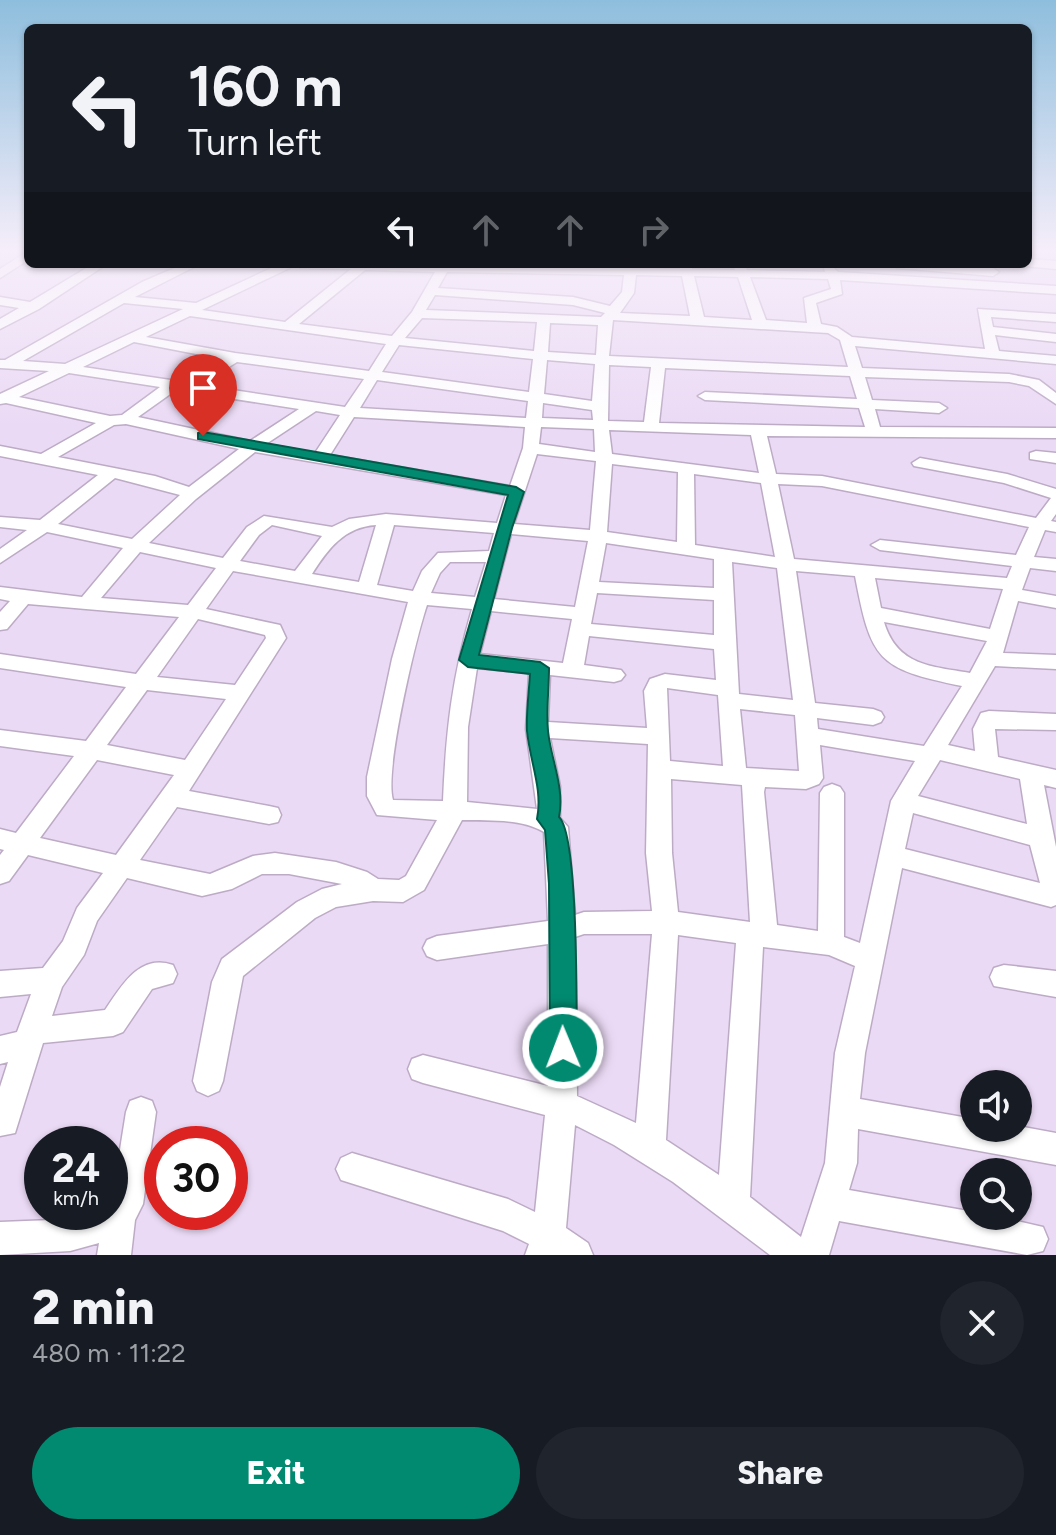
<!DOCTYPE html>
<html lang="en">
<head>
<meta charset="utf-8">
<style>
  body { margin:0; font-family:Figtree,sans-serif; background:#20242c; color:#f1f3f6; height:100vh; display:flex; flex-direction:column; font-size:30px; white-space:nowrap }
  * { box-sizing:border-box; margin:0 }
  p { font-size:26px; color:#9ea1a6 }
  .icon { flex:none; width:44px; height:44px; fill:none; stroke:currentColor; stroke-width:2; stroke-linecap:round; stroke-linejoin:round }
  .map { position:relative; height:1255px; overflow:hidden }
  .sheet { display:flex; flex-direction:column; background:#171b24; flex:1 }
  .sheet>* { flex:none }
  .guide { position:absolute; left:24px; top:24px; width:1008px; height:244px; border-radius:12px; box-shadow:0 2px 6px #0004; background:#171b24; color:#f1f3f6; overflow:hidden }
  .fabs { position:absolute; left:960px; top:1070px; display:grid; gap:16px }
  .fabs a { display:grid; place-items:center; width:72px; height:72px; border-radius:50%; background:#171b24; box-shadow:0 2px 6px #0004; font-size:40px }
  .speed { position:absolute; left:24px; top:1126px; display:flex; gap:16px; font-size:40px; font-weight:700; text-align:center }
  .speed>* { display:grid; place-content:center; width:104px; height:104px; border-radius:50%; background:#171b24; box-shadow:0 2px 6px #0004; line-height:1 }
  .speed small { font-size:20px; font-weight:400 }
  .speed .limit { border:12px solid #d22; background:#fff; color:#111 }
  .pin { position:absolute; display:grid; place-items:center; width:68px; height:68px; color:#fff; margin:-82px -34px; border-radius:50% 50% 50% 0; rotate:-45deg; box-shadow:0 0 8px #0007 }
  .pin .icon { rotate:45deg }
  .me { position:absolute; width:88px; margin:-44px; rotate:359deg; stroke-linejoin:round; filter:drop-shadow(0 0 6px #0008) }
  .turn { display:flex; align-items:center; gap:28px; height:168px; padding:0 32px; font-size:36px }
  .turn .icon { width:104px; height:104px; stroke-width:2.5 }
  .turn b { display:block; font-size:56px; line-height:68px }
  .lanes { display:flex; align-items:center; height:76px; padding:0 32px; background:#0003; justify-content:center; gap:40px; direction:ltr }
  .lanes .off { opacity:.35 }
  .round { display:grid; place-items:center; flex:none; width:84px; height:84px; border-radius:42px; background:#20242c }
  .summary { display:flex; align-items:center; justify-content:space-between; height:136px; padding:0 32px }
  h1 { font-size:48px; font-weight:800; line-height:60px }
  .button { display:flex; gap:16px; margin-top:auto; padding:16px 32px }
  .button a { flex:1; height:92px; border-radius:48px; background:#018a70; color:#fff; font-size:32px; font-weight:800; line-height:92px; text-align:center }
  .button a+a { background:#20242c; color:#f1f3f6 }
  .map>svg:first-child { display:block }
</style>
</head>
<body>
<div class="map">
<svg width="1056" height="1255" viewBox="0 0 1056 1255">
  <rect width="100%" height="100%" fill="#ebdaf5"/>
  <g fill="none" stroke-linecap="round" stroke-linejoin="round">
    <g stroke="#bdabc6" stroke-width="3">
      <path id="minor" d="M28 251V260L0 278V269Z
        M1028 259 1056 261V269L1024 266 1028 264Z
        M93 264H107L39 309 0 329V319L19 308 0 305V297L30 302Z
        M184 264H200L135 297 196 303 280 264 680 269 679 264H691L692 269 735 270 733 264H745L747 270 825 272 824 268 830 264 838 272 1056 286V294L840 280 842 294 816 303 821 324 837 327 852 337 985 349 978 309 1056 314V322L991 317 993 327 1056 334V342L995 335 999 351 1056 356V364L855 346 862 368 1009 374 1039 380 1056 393V404L1029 386 1009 382 865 377 872 400 939 403 947 408 939 413 875 409 880 427 1056 428V438L767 436 776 474 822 476 1036 518 1051 498 1004 483 914 466 912 463 920 458 1007 474 1056 489V514L1051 521 1056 522V532L1045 530 1034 557 1056 559V571L1030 568 1022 590 1056 596V608L1018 601 1003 653 1056 655V669L995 666 948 745 975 751 973 729 981 713 989 711 1056 714V730L995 729 998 757 1056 770V788L1044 785 1056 847V905L1051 907 902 868 865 1053 860 1099 974 1119V1128L1018 1126 1056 1133V1165L858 1129 857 1163 849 1190 974 1212V1216H996L1043 1227 1048 1239 1043 1251 1027 1255 839 1221 829 1255H770L673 1182 614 1145 575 1125 566 1228 588 1243 593 1255H525L529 1244 503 1231 341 1180 336 1169 341 1158 352 1153 508 1199 535 1212 545 1115 423 1083 412 1079 408 1069 412 1059 423 1055 548 1086V944L437 960 427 956 423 948 427 940 437 936 548 921 544 832C521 818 488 821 462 820L424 890 403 902 373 901 336 907 315 918 243 976 223 1081 219 1091 208 1096 197 1091 193 1081 212 982 222 959 297 902 322 889 342 884 289 874H262L232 889 202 896 127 878 97 921 84 955 62 987 52 1016 105 1010C121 987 139 953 173 965L177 974 173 983 152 989 123 1032 113 1036 43 1043 15 1133 0 1136V1087L8 1062 0 1064V1036L17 1032 31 994 0 997V971L43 968 63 941 77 908 103 873 28 855 9 881 0 884V855L4 850 0 849V829L16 833 74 756 0 746V730L86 741 126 687 0 668V654L136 674 179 617 28 604 7 629 0 630V612L10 601 0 599V587L82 597 123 548 47 532 0 563V549L27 530 0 527V517L40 520 98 475 0 456V446L41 454 96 423 6 403 0 404V394L49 371 0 368V360H5L142 282ZM296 265 301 268 351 269 285 322 202 310ZM365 270 435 272 412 312 392 336 299 324ZM447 272 624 275 622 292 610 306 573 297 438 288ZM636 275 682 276 690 316 620 313 634 293ZM694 276 738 277 752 320 704 317ZM750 277 828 279 831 289 804 298 807 323 766 320ZM435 295 573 305 605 313 601 317 426 310ZM124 303 183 309 65 364 23 361ZM190 316 386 344 369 371 235 353 146 337ZM422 318 537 322 534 351 405 338ZM613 320 828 333 840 340 848 367 609 356ZM550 323 598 325 596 355 548 352ZM134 342 222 359 184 382 83 367ZM399 345 533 359 529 392 382 372ZM547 360 595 364 592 401 544 394ZM237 362 364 379 345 407 200 385ZM609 365 651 367 644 422 608 421ZM665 368 850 376 857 399 705 392 698 396 705 400 859 408 865 427 659 423ZM69 373 160 387 122 415 110 416 19 397ZM377 380 528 401 526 418 360 408ZM176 390 299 409 250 441 138 417ZM543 403 592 410 593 420 542 418ZM316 411 340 415 315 453 266 444ZM354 417 525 427 523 448 510 486 330 455ZM126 424 239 449 189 487 155 476 58 457 114 425ZM541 427 594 429 595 452 539 444ZM609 430 751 435 759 473 612 454ZM255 452 506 495 497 523 386 514 349 519 332 527 264 516 247 527 223 558 149 543 196 499ZM537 454 596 461 590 530 514 524ZM612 464 678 472 677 542 607 532ZM694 474 761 483 775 557 695 545ZM115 478 180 495 132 539 58 524ZM778 484 822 486 1029 527 1016 555 880 540 871 545 880 550 1012 566 1007 578 794 559ZM272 525 322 536 295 571 240 561 259 535ZM376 525 359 582 312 574C328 549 344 527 376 525ZM394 525 494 533 489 551 438 553 422 571 413 591 377 585ZM511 534 588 541 575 607 494 599ZM606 543 714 559V588L599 582ZM140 552 216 568 188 605 101 598ZM450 562H486L475 597 431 593 440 573ZM732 562 777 568 793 700 739 694ZM233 571 408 602 392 659 367 777V796L377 815 437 820 406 876 399 880 378 879 367 872 336 862 275 853 253 856 210 874 140 860 177 807 269 824 278 822 281 815 278 808 269 806 189 791 286 638 280 625 206 609ZM796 571 855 576C871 660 877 669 962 686L924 746 818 729 817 718 873 725 881 722 884 717 881 712 873 709 815 703ZM875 578 1003 589 990 629 881 608ZM597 593 714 600V635L591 624ZM427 605 472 609C452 678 446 730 443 801L393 800C384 771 416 638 427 605ZM491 611 572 619 563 663 480 654ZM198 619 265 635 266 638 235 685 157 677ZM884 622 987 641 970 673C931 666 897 666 884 622ZM589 636 714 649 716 680 665 674 650 679 644 691 647 728 548 722 550 675 614 682 621 680 625 675 621 670 584 665ZM477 668 529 673 526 729 537 809 467 802 468 727ZM667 688 718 695 723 766 670 761ZM147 690 226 699 185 760 107 745ZM740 709 795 715 799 771 746 768ZM550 738 648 744 646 853 652 911 584 912 575 915 568 827 560 818V786ZM820 745 915 761 891 801 860 943 844 937V793L840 787 832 784 824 787 820 793 818 931 777 925 764 792 765 787 806 789 819 784 823 778ZM97 760 174 775 116 855 40 838ZM940 760 1020 779 1027 824 918 796ZM671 779 742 785 750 922 678 912 672 853ZM913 813 1030 845 1040 883 905 849ZM584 934H652L636 1123 577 1096 575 937ZM678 935 736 943 719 1175 666 1140ZM763 947 829 955 855 966 835 1053 825 1163 801 1237 750 1197Z
        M891 264 993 268 999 272 993 276 897 268Z
        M1036 451 1056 453V463L1030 459V453Z
        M1004 965 1056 971V997L994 986 990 977 994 968Z
        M141 1097 152 1101 156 1112 143 1204 135 1220 131 1255H97L99 1243 70 1251 0 1255V1222L52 1220 110 1212 126 1112 130 1101Z"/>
    </g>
    <use href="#minor" fill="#fff" fill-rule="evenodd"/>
  </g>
  <linearGradient id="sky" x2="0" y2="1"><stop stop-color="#8ebedd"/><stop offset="0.59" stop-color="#f6eefa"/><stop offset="1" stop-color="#f6eefa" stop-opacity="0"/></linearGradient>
  <rect width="1056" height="425" fill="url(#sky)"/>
  <path fill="#018a70" stroke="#015a49" stroke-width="2" d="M203 432 516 487 524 492 512 528 479 655 540 662 549 668C549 689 546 711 548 731 551 760 565 788 559 817 579 836 576 1011 577 1048L573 1057 563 1061 554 1057 550 1048 549 884 545 830 537 819C543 789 530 762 527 731 526 713 529 692 530 674L468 667 459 660 508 495 198 439V433Z"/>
</svg>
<div class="fabs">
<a><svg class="icon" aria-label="sound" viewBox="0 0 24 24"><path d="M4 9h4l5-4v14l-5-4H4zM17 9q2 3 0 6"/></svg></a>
<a><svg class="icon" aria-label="search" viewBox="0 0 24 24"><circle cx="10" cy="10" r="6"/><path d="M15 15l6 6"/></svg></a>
</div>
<div class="speed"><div>24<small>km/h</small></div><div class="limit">30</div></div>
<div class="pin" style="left:203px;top:436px;background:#d93025"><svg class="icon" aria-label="arrive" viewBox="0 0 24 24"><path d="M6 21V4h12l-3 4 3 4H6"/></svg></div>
<svg class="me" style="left:563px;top:1048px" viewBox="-20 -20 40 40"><circle r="17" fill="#018a70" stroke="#fff" stroke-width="3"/><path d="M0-11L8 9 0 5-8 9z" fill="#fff"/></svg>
<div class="guide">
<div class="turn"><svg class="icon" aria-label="left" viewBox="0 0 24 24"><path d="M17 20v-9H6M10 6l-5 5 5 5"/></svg><div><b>160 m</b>Turn left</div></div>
<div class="lanes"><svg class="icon" aria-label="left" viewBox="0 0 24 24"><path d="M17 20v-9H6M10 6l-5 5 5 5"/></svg><svg class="icon off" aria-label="ahead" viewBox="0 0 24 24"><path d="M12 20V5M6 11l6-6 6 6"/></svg><svg class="icon off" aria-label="ahead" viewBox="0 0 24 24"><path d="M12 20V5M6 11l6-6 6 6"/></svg><svg class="icon off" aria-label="right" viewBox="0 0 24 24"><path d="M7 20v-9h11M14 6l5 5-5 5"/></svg></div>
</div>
</div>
<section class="sheet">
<div class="summary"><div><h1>2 min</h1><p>480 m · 11:22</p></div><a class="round"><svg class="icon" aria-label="close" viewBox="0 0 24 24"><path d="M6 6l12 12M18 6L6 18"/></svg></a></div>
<div class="button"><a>Exit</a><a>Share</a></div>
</section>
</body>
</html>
